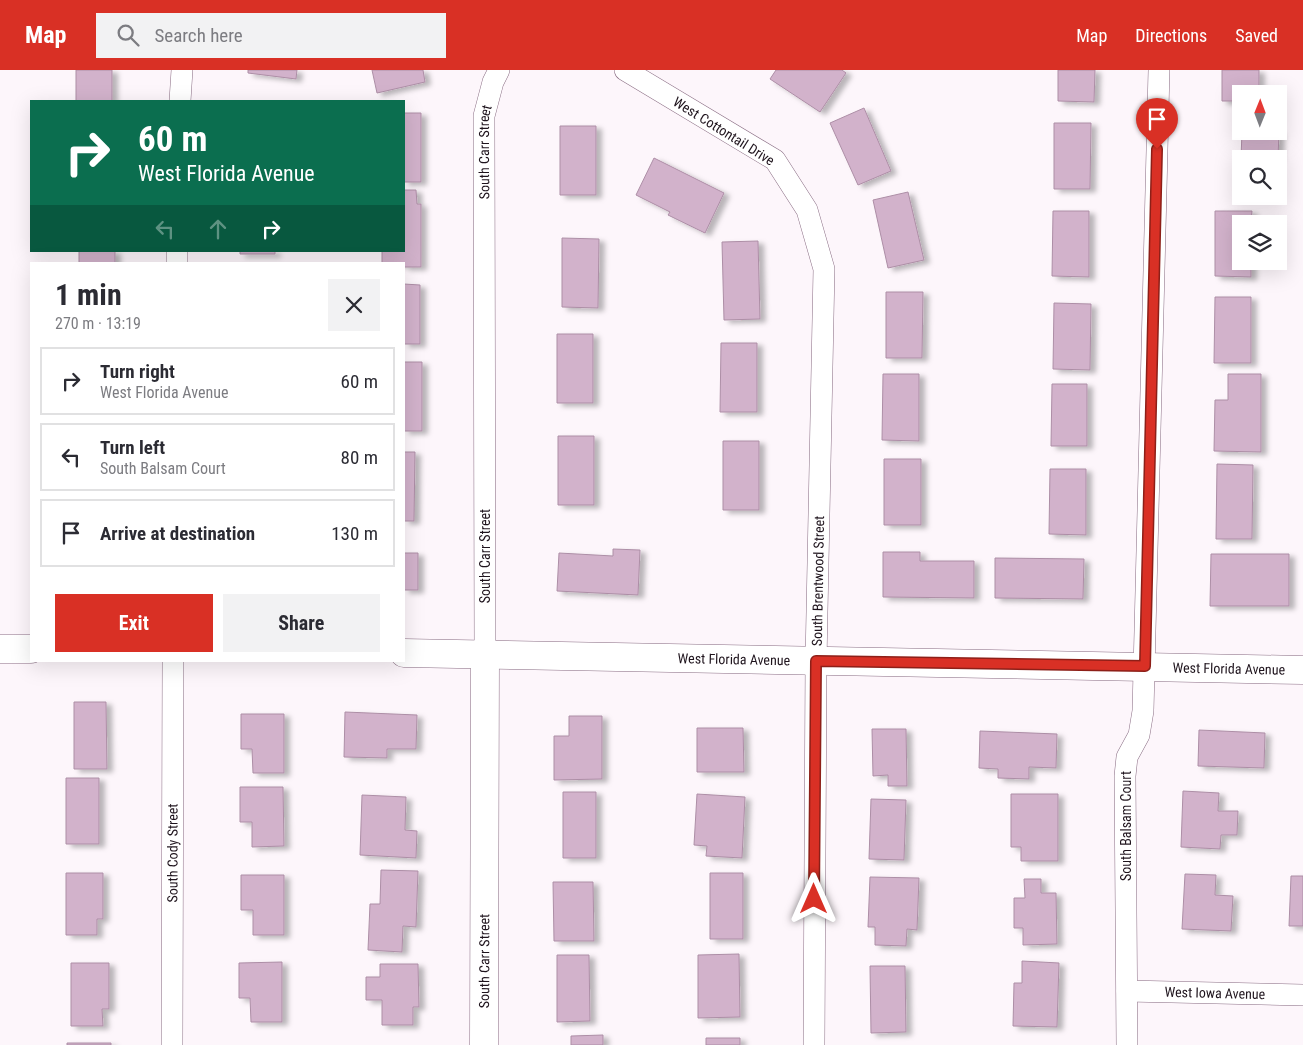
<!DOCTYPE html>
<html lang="en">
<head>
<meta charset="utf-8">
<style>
  body { margin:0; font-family:"Roboto Condensed",sans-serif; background:#f2f2f3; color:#2b2b33; height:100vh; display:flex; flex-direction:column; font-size:19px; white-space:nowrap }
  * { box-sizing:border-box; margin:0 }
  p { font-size:16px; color:#7c7c81 }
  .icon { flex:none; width:28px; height:28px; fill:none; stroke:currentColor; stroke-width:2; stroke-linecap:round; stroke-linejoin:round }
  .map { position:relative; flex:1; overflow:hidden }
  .details { position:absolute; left:30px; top:192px; width:375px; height:400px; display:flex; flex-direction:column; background:#fff; border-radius:0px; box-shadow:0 5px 20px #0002 }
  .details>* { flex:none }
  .hud { position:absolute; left:30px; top:30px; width:375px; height:152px; border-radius:0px; box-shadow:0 5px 20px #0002; background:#0b6e4f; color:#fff; overflow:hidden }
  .needle { width:32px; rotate:1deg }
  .fabs { position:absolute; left:1232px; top:15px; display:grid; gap:10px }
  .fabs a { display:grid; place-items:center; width:55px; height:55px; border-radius:0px; background:#fff; box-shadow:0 5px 20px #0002; font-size:25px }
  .pin { position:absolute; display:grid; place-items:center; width:42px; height:42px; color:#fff; margin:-51px -21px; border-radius:50% 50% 50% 0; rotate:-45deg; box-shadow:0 0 5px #0007 }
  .pin .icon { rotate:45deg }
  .me { position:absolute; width:55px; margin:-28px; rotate:0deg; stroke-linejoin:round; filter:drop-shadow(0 0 4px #0008) }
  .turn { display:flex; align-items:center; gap:18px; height:105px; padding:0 25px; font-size:22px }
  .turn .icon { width:65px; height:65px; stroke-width:2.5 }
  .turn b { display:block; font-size:35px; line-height:42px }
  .lanes { display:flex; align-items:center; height:48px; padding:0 25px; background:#0003; justify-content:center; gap:25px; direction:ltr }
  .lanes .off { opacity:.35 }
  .round { display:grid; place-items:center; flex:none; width:52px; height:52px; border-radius:0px; background:#f2f2f3 }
  .summary { display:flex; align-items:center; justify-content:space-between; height:85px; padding:0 25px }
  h1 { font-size:30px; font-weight:700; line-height:38px }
  .button { display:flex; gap:10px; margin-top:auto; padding:10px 25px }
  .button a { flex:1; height:58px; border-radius:0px; background:#d93025; color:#fff; font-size:20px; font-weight:700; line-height:58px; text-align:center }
  .button a+a { background:#f2f2f3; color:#2b2b33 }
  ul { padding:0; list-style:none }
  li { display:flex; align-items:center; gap:15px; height:68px; margin:0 10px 8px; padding:0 15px; border:2px solid #e1e1e2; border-radius:0px }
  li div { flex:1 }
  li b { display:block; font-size:19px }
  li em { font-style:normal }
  header { display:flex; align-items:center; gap:30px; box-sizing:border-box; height:70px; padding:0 25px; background:#d93025; color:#fff }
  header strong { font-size:24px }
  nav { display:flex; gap:28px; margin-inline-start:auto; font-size:18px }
  .search { width:350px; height:45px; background:#f2f2f3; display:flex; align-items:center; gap:12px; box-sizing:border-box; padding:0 18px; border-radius:0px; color:#7c7c81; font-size:19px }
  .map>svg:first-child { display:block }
</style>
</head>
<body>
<header>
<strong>Map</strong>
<div class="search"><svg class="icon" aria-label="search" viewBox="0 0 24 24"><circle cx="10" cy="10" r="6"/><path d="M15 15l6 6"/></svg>Search here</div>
<nav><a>Map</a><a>Directions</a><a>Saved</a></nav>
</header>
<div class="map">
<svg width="1303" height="975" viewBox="0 0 1303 975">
  <defs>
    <filter id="shadow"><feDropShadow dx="5.5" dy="3" stdDeviation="2.5" flood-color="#0004"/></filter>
  </defs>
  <rect width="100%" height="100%" fill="#fdf6fb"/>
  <path fill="#d2b2cb" stroke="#ad8ea6" filter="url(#shadow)" d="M76 0H112V31H76Z
    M248 0H297L296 9 248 3Z
    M372 0H423L425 12 377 23Z
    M776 0H842L846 3 820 42 770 9Z
    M1058 0H1095L1094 32 1058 31Z
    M1222 0H1259V24H1241V31H1222Z
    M864 38 891 101 858 115 830 53Z
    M404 43H421V112H404Z
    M1054 53H1091L1090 119H1054Z
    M560 56H596V125H560Z
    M1242 61H1279L1278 89H1241Z
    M654 88 724 123 705 163 668 145 670 142 636 125Z
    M404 120H416L417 134H421V197H404V194H382V181H404Z
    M908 122 924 190 888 198 873 130Z
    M1053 141H1089V207L1052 206Z
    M1215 141H1252L1251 154H1241V191H1251V207L1215 206Z
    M562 168 599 169 598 238 562 237Z
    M758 171 760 249 724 250 722 172Z
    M79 181H115V194H79Z
    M240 181H275V184H240Z
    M404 214 420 215V274H404Z
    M886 222H923L922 288H886Z
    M1215 227H1251V293H1214Z
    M1054 233 1091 234 1090 300 1053 299Z
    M557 264H593V333H557Z
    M721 273H757V342H720Z
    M404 292H422V361H404Z
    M883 304H919V371L882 370Z
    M1228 304H1261V382L1214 381 1215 330H1228Z
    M1052 314H1087V376H1051Z
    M558 366H594V435H558Z
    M723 371H759V440H723Z
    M404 382H415L414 451H404Z
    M884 389H921V455H884Z
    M1217 394 1253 395 1252 469H1216Z
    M1050 399H1086V465L1049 464Z
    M613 479 640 480 638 525 557 521 559 483 613 486Z
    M883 482H920V491H974V528L883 527Z
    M404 483H418V520H404Z
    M1211 484H1289V536H1210Z
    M995 488 1084 489 1083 529 995 528Z
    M74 632H106L107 699H74Z
    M345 642 417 645 416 679H387V688L344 687Z
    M241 644H284V703H253L252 679H241Z
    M569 646H602V709L554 710V666H569Z
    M697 658H743L744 702H697Z
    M872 659H906L907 716H888V705L873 706Z
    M1199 660 1265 663 1264 698 1198 696Z
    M980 661 1057 664 1056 698 1029 697V709L998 708V699L979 698Z
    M66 708H99V774H66Z
    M240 717H283L284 776 252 777V752H240Z
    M1183 721 1219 723 1218 741H1238L1237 765H1221L1220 779 1181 777Z
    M563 722H596V788H563Z
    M697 724 745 727 742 788 706 786 707 776 694 775Z
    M1011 724H1058V791H1021V777H1011Z
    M362 725 406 727 405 760 417 761 416 788 360 785Z
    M871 729 906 730 904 790 869 789Z
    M381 800 418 801 416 857 403 856 402 882 368 880 370 834H380Z
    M66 803H103V849H97V865H66Z
    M710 803H743V869H710Z
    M1185 804 1216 805 1215 825 1233 826 1231 861 1182 859Z
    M241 805H284V865H253V840H241Z
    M1291 806H1303V856H1289Z
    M870 807 919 808 917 860 907 859 906 876 875 875V857H868Z
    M1024 809H1041V823H1056L1057 874 1023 875V858H1014V828H1025Z
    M553 812H593L594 871H554Z
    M739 884 740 947 698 948V885Z
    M557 885H589L590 951 557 952Z
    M1022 891 1059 893 1057 957 1013 956 1014 913H1022Z
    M282 892V952H251L250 928H239V893Z
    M71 893H109V939H102L103 956H71Z
    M380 894H418L419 937H413V955H382V930H366V907H380Z
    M870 896H905L906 962 871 963Z
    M603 965V975H571V966Z
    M706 968H740V975H706Z
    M67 973H111V975H67Z"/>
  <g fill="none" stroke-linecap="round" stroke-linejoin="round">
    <g stroke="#886b82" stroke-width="22">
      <g id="street">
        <path d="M625 0 775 90 807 140 824 199 816 591 814 975"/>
        <path d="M180 31 182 0"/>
        <path d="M177 194V181"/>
        <path id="s1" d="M485 584 484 46 493 12 499 0"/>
        <path id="s2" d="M1127 921 1303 925"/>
        <path id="s3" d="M172 975 173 591"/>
        <path d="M1127 975 1125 706 1127 687 1139 665 1143 641 1159 0"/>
      </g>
    </g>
    <g stroke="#886b82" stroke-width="29">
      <g id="secondary">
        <path d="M0 579H31"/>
        <path id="s4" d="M404 583 1303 600"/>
        <path id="s5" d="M484 975 485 584"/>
      </g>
    </g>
    <use href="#street" stroke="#fff" stroke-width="21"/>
    <use href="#secondary" stroke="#fff" stroke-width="28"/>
  </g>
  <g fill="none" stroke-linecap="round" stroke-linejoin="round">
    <g stroke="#8d1f18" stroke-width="12">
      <path id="route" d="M814 829 816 591 1145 596 1157 79"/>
    </g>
    <use href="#route" stroke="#d93025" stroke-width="9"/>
  </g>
  <g text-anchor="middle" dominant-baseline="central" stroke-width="4.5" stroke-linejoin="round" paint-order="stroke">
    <g font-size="14" fill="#1e131c" stroke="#fff">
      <text transform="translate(724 61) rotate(32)">West Cottontail Drive</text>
      <text stroke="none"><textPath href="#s1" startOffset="502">South Carr Street</textPath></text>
      <text transform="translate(485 486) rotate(-90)">South Carr Street</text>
      <text transform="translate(818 511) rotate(-89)">South Brentwood Street</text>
      <text stroke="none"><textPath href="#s4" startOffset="330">West Florida Avenue</textPath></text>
      <text stroke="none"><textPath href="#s4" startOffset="825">West Florida Avenue</textPath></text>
      <text transform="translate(1126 756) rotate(-90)">South Balsam Court</text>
      <text stroke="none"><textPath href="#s3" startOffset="192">South Cody Street</textPath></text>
      <text stroke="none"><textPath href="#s5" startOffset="84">South Carr Street</textPath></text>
      <text stroke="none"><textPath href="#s2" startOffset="88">West Iowa Avenue</textPath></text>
    </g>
  </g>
</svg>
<div class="fabs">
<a><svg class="needle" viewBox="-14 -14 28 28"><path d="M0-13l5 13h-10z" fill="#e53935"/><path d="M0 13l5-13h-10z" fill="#7c7c81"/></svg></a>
<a><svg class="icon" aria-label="search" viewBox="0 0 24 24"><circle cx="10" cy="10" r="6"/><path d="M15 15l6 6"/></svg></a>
<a><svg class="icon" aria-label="layers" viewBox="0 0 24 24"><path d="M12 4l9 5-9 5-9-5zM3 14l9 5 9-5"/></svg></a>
</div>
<div class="pin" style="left:1157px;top:79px;background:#d93025"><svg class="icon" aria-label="arrive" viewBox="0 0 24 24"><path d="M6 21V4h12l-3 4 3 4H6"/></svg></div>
<svg class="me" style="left:814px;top:829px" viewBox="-20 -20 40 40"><path d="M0-17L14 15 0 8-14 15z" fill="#d93025" stroke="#fff" stroke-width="4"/></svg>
<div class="hud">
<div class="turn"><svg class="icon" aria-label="right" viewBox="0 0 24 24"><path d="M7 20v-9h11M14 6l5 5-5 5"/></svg><div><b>60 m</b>West Florida Avenue</div></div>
<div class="lanes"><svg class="icon off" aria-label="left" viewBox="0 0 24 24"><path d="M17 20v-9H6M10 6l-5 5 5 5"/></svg><svg class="icon off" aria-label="ahead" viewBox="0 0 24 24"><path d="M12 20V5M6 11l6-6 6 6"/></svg><svg class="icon" aria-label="right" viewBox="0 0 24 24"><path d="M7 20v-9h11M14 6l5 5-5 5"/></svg></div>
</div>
<section class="details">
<div class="summary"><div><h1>1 min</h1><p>270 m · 13:19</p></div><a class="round"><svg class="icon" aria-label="close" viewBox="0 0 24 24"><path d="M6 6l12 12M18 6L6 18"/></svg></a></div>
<ul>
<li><svg class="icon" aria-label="right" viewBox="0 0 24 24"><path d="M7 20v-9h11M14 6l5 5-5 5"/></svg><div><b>Turn right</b><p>West Florida Avenue</p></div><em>60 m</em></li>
<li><svg class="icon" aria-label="left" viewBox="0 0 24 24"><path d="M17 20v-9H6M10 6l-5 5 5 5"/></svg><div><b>Turn left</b><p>South Balsam Court</p></div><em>80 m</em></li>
<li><svg class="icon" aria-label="arrive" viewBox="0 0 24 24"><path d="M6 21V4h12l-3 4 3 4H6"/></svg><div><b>Arrive at destination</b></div><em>130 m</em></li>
</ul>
<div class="button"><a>Exit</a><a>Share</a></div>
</section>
</div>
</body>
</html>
